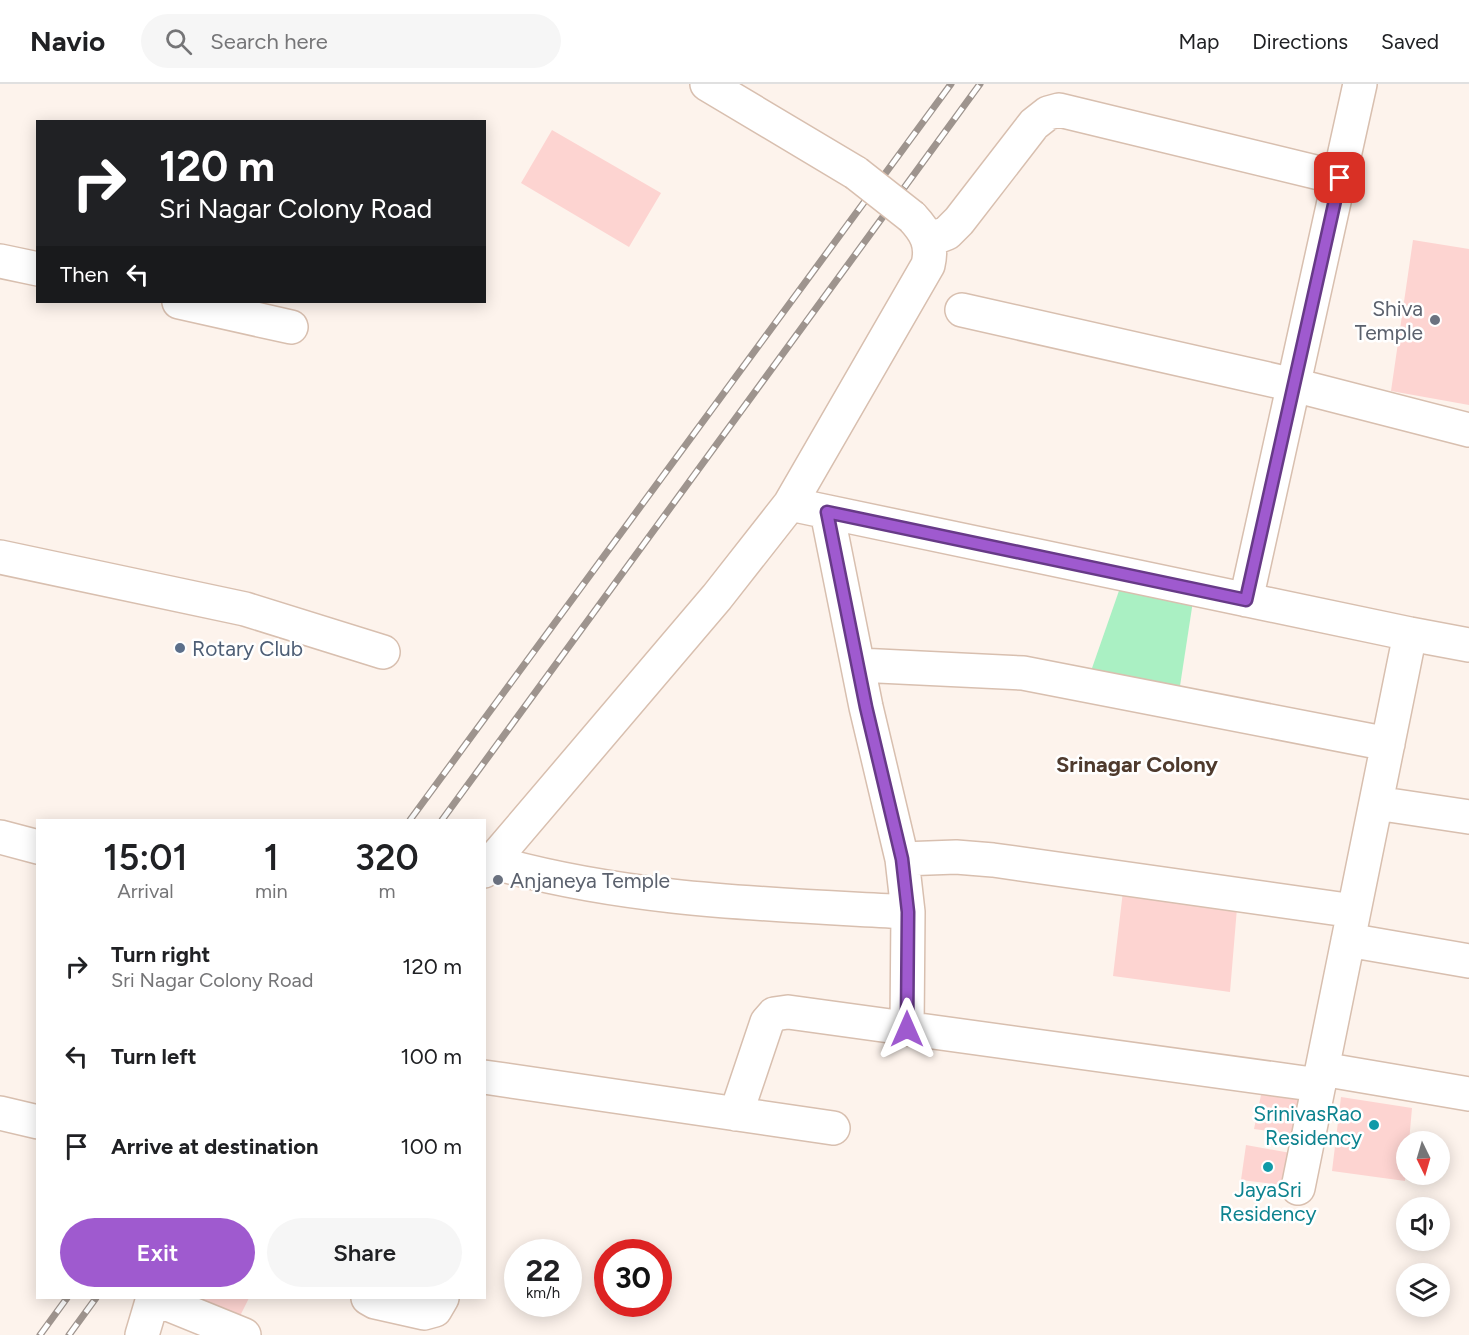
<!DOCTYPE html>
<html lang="en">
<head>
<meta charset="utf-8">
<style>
  body { margin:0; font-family:Figtree,sans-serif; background:#f6f6f6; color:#202124; height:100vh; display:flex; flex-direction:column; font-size:22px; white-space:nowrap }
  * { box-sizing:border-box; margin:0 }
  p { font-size:20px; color:#757577 }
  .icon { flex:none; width:33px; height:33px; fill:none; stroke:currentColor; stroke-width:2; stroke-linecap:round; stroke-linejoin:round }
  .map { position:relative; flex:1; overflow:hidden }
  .details { position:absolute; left:36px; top:735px; width:450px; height:480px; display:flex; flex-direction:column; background:#fff; border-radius:0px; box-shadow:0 3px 15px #0003 }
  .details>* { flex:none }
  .banner { position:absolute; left:36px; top:36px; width:450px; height:183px; border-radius:0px; box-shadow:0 3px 15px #0003; background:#202124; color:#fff; overflow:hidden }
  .needle { width:39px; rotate:175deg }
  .buttons { position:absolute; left:1396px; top:1047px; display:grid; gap:12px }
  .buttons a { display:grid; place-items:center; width:54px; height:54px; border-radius:50%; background:#fff; box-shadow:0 3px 15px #0003; font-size:30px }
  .speed { position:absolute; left:504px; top:1155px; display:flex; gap:12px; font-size:30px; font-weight:700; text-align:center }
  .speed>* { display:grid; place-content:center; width:78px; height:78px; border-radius:50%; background:#fff; box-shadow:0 3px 15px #0003; line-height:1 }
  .speed small { font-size:15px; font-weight:400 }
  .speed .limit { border:9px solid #d22; background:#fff; color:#111 }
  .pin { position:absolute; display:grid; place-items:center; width:51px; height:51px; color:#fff; margin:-26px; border-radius:12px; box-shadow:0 3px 9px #0006 }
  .me { position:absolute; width:66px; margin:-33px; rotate:0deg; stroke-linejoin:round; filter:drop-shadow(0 0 4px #0008) }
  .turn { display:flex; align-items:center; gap:21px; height:126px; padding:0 24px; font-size:27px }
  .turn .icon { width:78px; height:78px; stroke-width:2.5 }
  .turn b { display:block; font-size:42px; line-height:51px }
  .then { display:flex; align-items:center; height:57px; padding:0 24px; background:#0003; gap:12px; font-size:22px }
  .eta { display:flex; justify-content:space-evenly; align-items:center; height:102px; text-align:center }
  .eta b { font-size:36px; font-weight:600; line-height:42px }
  .action { display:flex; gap:12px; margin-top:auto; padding:12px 24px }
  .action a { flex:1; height:69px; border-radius:36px; background:#9f5acf; color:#fff; font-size:24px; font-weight:600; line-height:69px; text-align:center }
  .action a+a { background:#f6f6f6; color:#202124 }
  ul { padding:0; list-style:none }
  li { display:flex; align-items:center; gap:18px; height:90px; padding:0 24px }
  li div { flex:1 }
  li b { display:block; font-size:22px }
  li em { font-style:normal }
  header { display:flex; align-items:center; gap:36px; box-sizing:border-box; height:84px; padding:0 30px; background:#fff; border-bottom:2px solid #e0e0e0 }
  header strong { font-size:28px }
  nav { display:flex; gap:33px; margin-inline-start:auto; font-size:21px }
  .search { width:420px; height:54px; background:#f6f6f6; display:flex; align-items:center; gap:15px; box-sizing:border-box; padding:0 21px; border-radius:33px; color:#757577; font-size:22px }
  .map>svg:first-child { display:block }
</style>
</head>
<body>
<header>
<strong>Navio</strong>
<div class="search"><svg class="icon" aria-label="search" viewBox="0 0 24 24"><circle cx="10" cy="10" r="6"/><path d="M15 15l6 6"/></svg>Search here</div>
<nav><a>Map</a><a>Directions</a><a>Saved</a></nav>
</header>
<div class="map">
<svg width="1469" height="1251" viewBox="0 0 1469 1251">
  <rect width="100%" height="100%" fill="#fdf3ec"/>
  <path fill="#aaf0c3" d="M1121 501 1193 517 1180 602 1091 587Z"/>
  <path fill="#fdd4d1" d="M552 46 661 109 629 163 521 99Z
    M1413 156 1469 165V321L1391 307Z
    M1123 807 1237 824 1230 908 1113 892Z
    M1261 1011 1305 1016 1299 1051 1254 1045Z
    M1341 1013 1412 1024 1409 1058H1407L1405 1097 1332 1087Z
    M1246 1061 1296 1070 1290 1102 1241 1096Z
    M195 1214H249L239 1234Z"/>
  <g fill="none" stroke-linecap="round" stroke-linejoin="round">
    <g stroke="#d8bfaf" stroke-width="36">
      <path id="minor" d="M707 0 856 89
        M929 156 947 149 959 137 1034 40 1048 29 1059 26 1340 94
        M0 177 38 185
        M179 218 291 243
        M962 226 1294 301 1469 346
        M790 420 1410 550 1469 561
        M827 428 866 623 902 775 908 828 907 945
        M0 473 245 525 383 568
        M1246 516 1360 0
        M858 581 1023 589 1388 660
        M1376 719 1469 733
        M0 753 38 763
        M902 775 956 773 993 776 1354 827
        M492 778C628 817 768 820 908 828
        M484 787 717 513 790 420 928 181C933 160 926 148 912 133
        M1348 856 1469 877
        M1322 985 1469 1010
        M484 993 833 1044
        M0 1029 38 1038
        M736 1030 767 938 774 930 788 928 1319 1001
        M1298 1104 1410 550
        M368 1214 375 1218 424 1229 435 1226 442 1214
        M142 1251 153 1214 244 1251"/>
    </g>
    <use href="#minor" stroke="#fff" stroke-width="33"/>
    <g stroke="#9e948e" stroke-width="7">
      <path id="rail" d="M410 736 951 0
        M442 736 980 0
        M40 1251 67 1214
        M69 1251 96 1214"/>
    </g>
    <use href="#rail" stroke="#fff" stroke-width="4.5" stroke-dasharray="14" stroke-linecap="butt"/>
    <g stroke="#d8bfaf" stroke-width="36" stroke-linecap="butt">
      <path id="minor-bridge" d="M856 89 912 133"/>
    </g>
    <use href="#minor-bridge" stroke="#fff" stroke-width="33"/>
  </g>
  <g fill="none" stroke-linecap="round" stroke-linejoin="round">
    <g stroke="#673a87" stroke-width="15">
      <path id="route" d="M907 945 908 828 902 775 866 623 827 428 1246 516 1340 94"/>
    </g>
    <use href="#route" stroke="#9f5acf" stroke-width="10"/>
  </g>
  <g fill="#6b7280" stroke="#fff" stroke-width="2">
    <circle cx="1435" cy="236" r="6"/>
    <circle cx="498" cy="796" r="6"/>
  </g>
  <circle fill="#5c6f8a" stroke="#fff" stroke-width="2" cx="180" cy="564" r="6"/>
  <g fill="#0f9aa8" stroke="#fff" stroke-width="2">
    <circle cx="1374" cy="1041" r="6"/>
    <circle cx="1268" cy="1083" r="6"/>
  </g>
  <g text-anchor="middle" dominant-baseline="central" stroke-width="5" stroke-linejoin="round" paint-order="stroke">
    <g font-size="21" fill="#5b616d" stroke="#fff" text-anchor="end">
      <text x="1423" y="224">Shiva<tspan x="1423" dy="24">Temple</tspan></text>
      <text x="510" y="796" text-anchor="start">Anjaneya Temple</text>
    </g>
    <g font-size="21" fill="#4e5e75" stroke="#fff" text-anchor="start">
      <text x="192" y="564">Rotary Club</text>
    </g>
    <g font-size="21" fill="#0d838f" stroke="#fff" text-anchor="end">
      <text x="1362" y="1029">SrinivasRao<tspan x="1362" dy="24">Residency</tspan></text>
      <text x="1268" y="1105" text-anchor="middle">JayaSri<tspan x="1268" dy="24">Residency</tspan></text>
    </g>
    <g font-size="22" font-weight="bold" fill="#4e3a2d" stroke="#fff">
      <text x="1137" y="680">Srinagar Colony</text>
    </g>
  </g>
</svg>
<div class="buttons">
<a><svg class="needle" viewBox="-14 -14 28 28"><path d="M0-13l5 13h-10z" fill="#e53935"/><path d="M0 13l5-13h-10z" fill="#757577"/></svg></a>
<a><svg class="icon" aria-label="sound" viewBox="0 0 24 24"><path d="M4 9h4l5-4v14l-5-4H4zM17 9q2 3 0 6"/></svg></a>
<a><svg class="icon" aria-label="layers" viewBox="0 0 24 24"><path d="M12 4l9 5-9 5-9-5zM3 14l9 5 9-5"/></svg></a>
</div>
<div class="speed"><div>22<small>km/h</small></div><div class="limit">30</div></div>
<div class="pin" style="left:1340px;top:94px;background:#d93025"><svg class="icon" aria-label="arrive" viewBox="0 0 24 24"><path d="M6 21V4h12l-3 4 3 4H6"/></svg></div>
<svg class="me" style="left:907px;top:945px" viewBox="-20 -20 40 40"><path d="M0-17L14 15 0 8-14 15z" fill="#9f5acf" stroke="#fff" stroke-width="4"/></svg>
<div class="banner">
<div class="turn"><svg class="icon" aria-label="right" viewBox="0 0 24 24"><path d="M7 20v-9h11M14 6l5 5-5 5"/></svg><div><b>120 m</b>Sri Nagar Colony Road</div></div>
<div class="then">Then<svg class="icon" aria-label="left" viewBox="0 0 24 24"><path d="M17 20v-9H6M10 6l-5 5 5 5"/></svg></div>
</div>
<section class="details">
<div class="eta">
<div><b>15:01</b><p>Arrival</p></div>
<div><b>1</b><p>min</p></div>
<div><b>320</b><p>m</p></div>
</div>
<ul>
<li><svg class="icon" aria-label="right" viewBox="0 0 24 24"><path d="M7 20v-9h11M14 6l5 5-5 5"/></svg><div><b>Turn right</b><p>Sri Nagar Colony Road</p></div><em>120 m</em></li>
<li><svg class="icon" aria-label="left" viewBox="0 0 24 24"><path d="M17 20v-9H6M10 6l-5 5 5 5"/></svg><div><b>Turn left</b></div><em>100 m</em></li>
<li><svg class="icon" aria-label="arrive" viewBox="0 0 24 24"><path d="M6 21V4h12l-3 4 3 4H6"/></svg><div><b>Arrive at destination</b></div><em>100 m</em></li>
</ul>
<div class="action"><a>Exit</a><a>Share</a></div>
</section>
</div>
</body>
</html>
